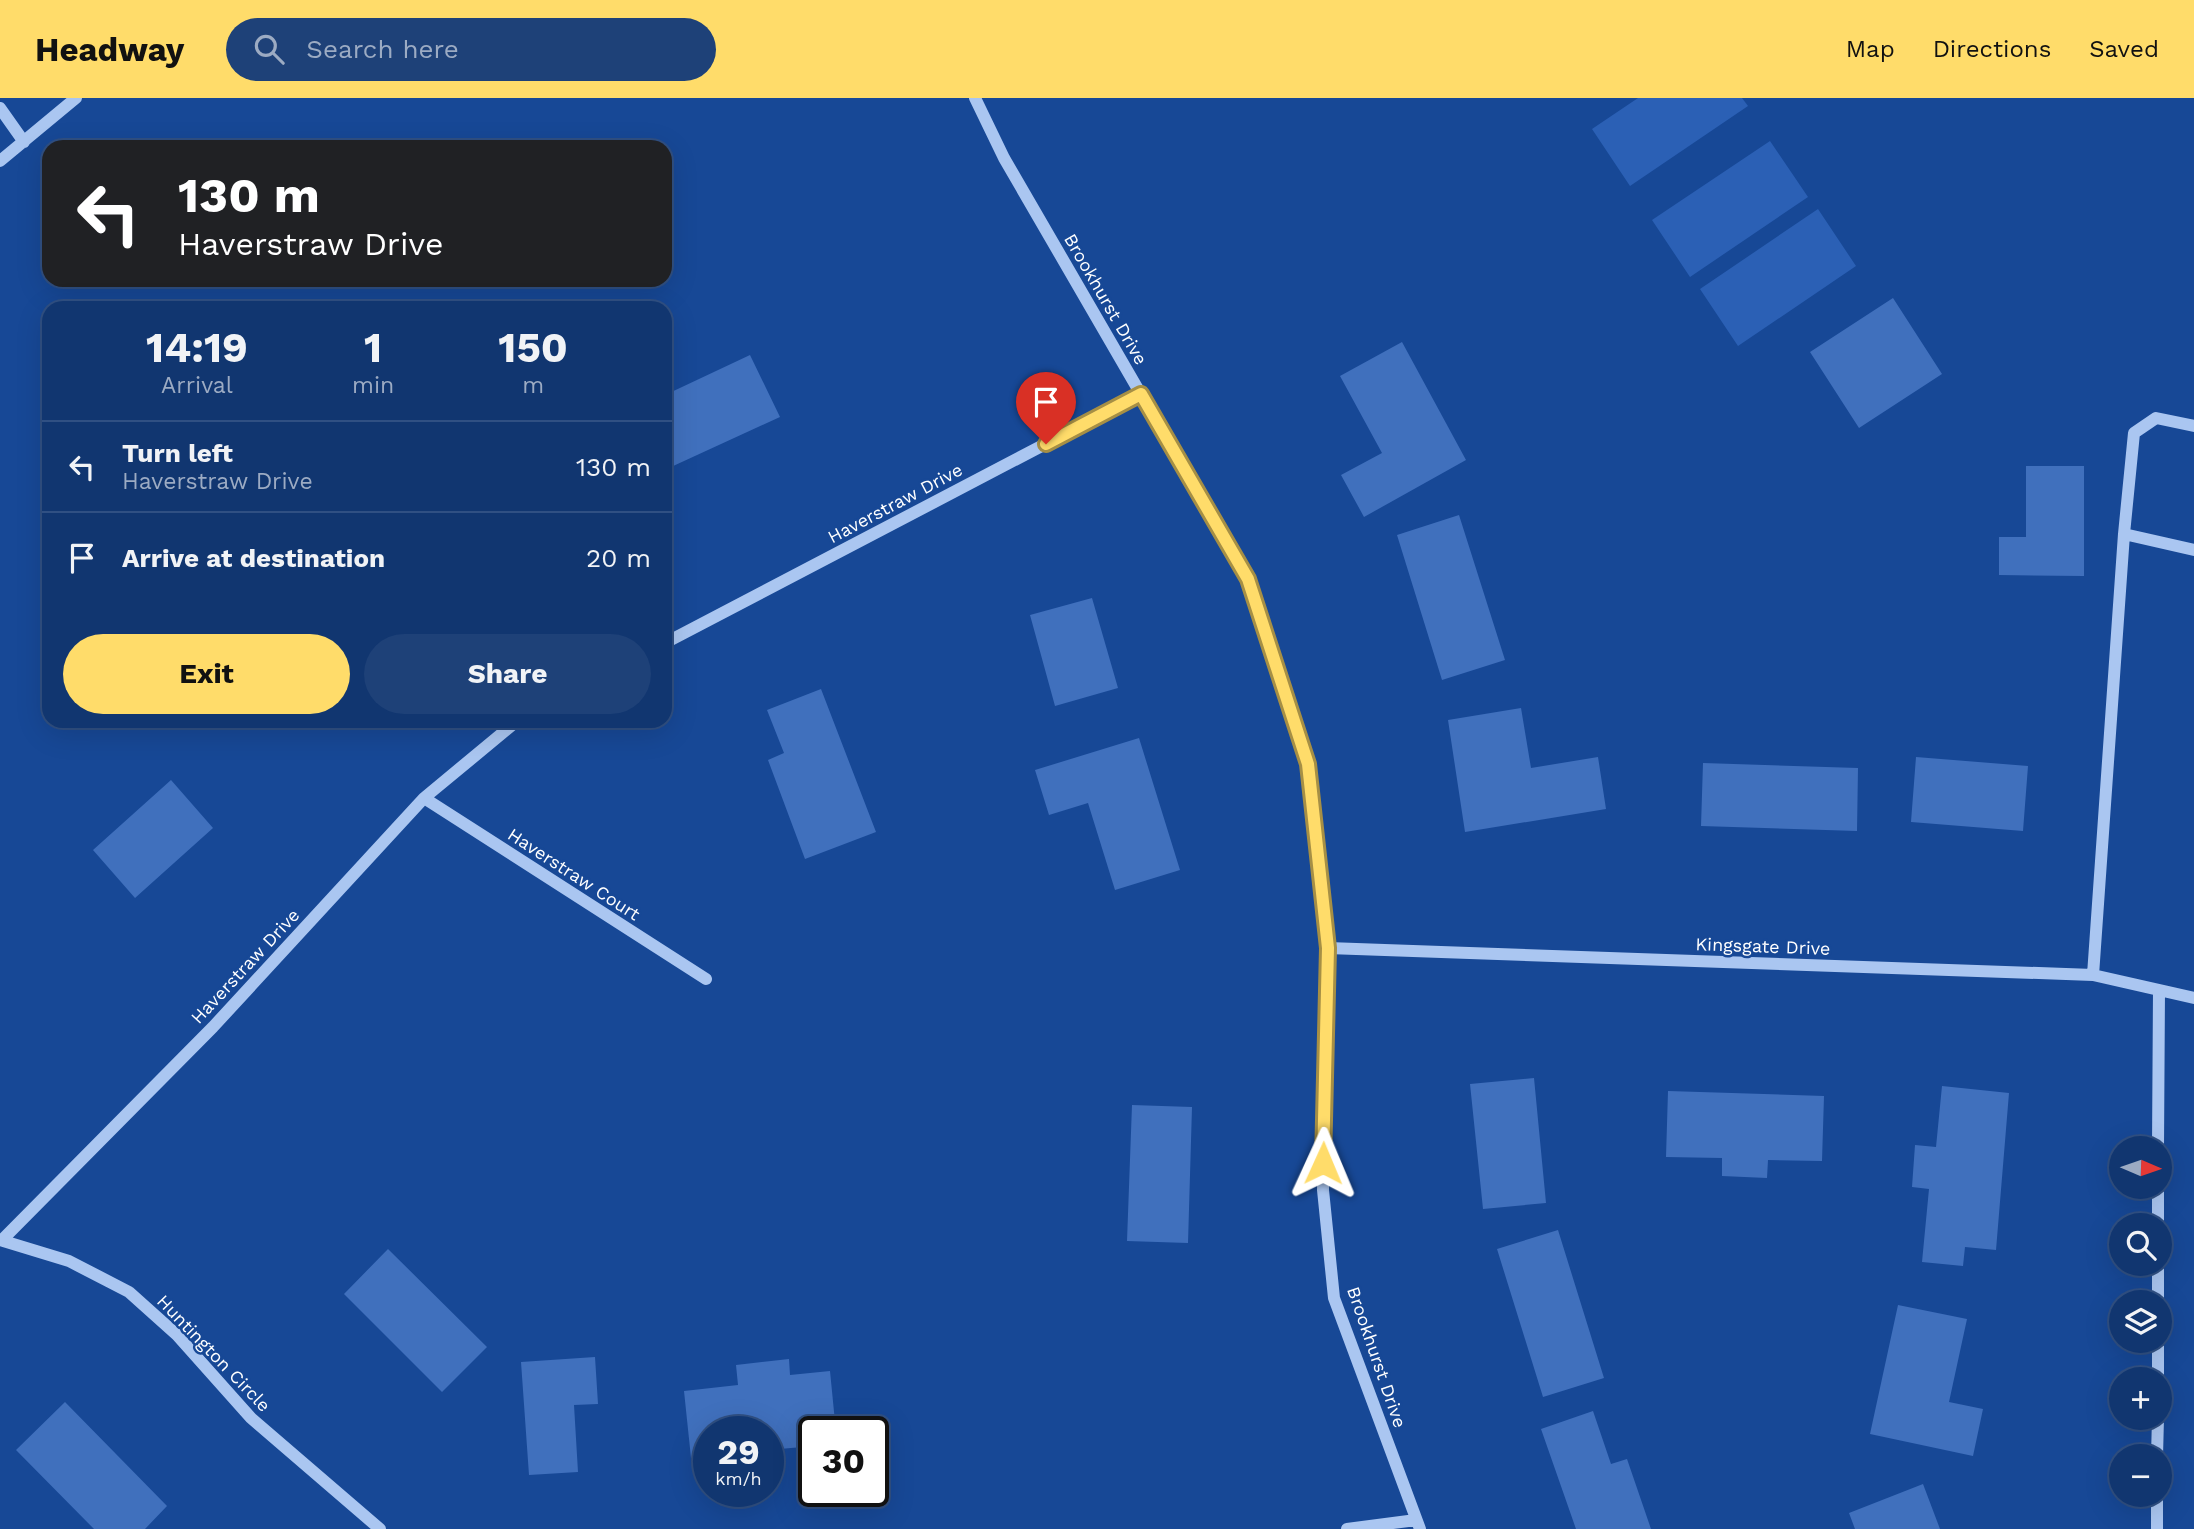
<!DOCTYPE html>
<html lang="en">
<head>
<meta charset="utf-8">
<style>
  body { margin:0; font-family:"Work Sans",sans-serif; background:#1e4178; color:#f1f3f6; height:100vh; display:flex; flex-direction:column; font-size:26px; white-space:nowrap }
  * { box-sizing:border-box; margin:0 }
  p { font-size:23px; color:#9cabc3 }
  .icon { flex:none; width:38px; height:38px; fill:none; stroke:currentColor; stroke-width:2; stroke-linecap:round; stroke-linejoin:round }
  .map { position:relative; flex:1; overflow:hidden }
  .sheet { position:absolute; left:42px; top:203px; width:630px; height:427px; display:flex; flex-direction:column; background:#113670; border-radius:21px; box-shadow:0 7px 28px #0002,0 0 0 2px #305083 }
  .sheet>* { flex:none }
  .guide { position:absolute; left:42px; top:42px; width:630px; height:147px; border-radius:21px; box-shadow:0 7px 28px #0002,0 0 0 2px #305083; background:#202124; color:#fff; overflow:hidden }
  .needle { width:46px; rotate:92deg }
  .fabs { position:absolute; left:2109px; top:1038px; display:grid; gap:14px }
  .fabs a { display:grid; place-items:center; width:63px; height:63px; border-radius:50%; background:#113670; box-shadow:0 7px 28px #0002,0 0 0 2px #305083; font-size:35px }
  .speed { position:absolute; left:693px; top:1318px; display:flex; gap:14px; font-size:35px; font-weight:700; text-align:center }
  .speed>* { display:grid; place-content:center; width:91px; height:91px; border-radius:50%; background:#113670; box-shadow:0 7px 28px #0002,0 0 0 2px #305083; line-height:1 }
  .speed small { font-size:18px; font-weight:400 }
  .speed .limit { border:4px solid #111; border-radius:10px; background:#fff; color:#111 }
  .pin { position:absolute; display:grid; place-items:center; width:60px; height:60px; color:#fff; margin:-72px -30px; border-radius:50% 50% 50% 0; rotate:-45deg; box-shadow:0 0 7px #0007 }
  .pin .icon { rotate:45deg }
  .me { position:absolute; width:77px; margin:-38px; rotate:1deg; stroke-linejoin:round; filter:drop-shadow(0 0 5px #0008) }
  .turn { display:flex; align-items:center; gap:24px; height:147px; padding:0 21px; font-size:32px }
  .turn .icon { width:91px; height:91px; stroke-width:2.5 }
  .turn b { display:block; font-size:49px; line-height:60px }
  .eta { display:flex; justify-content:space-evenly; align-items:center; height:119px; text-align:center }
  .eta b { font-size:42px; font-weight:700; line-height:49px }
  .primary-button { display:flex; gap:14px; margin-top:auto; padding:14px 21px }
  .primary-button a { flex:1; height:80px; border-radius:42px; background:#ffdc6a; color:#111; font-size:28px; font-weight:700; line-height:80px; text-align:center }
  .primary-button a+a { background:#1e4178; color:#f1f3f6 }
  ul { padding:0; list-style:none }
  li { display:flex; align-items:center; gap:21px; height:91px; padding:0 21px; border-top:2px solid #305083 }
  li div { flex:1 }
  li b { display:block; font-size:26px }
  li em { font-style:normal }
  header { display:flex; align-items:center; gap:42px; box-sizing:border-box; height:98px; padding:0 35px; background:#ffdc6a; color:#111 }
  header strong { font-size:33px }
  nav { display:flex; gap:38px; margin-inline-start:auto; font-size:24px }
  .search { width:490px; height:63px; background:#1e4178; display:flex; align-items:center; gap:18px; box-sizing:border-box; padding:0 24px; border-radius:38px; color:#9cabc3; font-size:26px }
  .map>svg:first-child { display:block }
</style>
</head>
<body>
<header>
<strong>Headway</strong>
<div class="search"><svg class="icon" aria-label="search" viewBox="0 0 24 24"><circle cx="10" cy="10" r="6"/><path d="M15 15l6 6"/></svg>Search here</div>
<nav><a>Map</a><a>Directions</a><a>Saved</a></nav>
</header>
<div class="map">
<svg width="2194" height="1431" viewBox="0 0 2194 1431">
  <rect width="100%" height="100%" fill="#174896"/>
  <path fill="#2b60b5" d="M1638 0H1742L1748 8 1630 88 1592 31Z
    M1770 43 1808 99 1690 179 1652 122Z
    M1818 111 1856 168 1738 248 1700 191Z"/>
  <path fill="#4070bd" d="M1893 200 1942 276 1859 330 1810 254Z
    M1402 244 1466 362 1364 419 1341 377 1382 355 1340 278Z
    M750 257 780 319 671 369 665 356V297Z
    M2026 368H2084V478L1999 477V439H2026Z
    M1459 417 1505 562 1442 582 1397 437Z
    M1092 500 1118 590 1055 608 1030 517Z
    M821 591 876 734 805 761 768 662 784 655 767 612Z
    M1521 610 1531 670 1598 659 1606 711 1465 734 1448 622Z
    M1139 640 1180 772 1115 792 1088 705 1049 717 1035 672Z
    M1916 659 2028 668 2023 733 1911 724Z
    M1703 665 1858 670 1857 733 1701 728Z
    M171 682 213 730 135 800 93 752Z
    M1534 980 1546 1105 1483 1111 1470 986Z
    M1942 988 2009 995 1996 1152 1965 1149 1963 1168 1922 1164 1929 1091 1912 1089 1915 1047 1936 1049Z
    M1668 993 1824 998 1822 1063 1768 1062 1767 1080 1722 1078V1060L1666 1059Z
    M1132 1007 1192 1009 1188 1145 1127 1143Z
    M1558 1132 1604 1280 1543 1299 1497 1151Z
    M388 1151 487 1249 442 1294 344 1196Z
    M1898 1207 1967 1221 1949 1304 1983 1311 1973 1358 1870 1336Z
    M595 1259 598 1306 574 1307 578 1374 529 1377 521 1264Z
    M789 1261 790 1277 830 1273 836 1334H814V1348L768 1352V1334H709V1358L691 1360 684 1293 738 1287 736 1267Z
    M65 1304 167 1408 145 1431H94L16 1352Z
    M1593 1313 1611 1366 1627 1361 1651 1431H1576L1541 1331Z
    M1923 1386 1940 1431H1855L1849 1415Z"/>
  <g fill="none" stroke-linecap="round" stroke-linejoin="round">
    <path stroke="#aac6f1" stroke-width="12" d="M975 0 1004 60 1248 481 1308 666 1328 850 1323 1092 1334 1200 1420 1431
      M0 10 24 44
      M0 63 76 0
      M2124 436 2194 452
      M665 545 1141 296
      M424 700 706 881
      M1328 850 2093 877 2194 900
      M2093 877 2124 436 2134 335 2156 320 2194 328
      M2158 1050 2159 892
      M2158 1127V1088
      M0 1142 69 1163 129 1194 177 1237 251 1320 380 1431
      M2 1142 213 929 424 700 517 623
      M2158 1204V1166
      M2158 1281V1242
      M2157 1358 2158 1320
      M1347 1431 1416 1422
      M2157 1431V1396"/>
  </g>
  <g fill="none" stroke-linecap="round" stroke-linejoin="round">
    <g stroke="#a68f45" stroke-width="18">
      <path id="route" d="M1046 346 1141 296 1248 481 1308 666 1328 850 1323 1065"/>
    </g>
    <use href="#route" stroke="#ffdc6a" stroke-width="12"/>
  </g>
  <g text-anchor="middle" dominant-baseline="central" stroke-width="5" stroke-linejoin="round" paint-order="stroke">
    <g font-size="18" fill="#fff" stroke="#174896">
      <text transform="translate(1106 201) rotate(60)">Brookhurst Drive</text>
      <text transform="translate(895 405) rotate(-28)">Haverstraw Drive</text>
      <text transform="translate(574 776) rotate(33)">Haverstraw Court</text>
      <text transform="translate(1763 848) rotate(2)">Kingsgate Drive</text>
      <text transform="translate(245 868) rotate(-47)">Haverstraw Drive</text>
      <text transform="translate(214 1255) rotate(46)">Huntington Circle</text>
      <text transform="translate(1377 1259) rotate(71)">Brookhurst Drive</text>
    </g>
  </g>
</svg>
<div class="fabs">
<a><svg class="needle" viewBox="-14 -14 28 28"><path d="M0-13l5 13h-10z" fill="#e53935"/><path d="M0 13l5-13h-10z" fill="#9cabc3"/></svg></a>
<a><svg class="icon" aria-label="search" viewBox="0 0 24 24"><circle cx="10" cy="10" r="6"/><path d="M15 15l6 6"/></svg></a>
<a><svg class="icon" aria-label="layers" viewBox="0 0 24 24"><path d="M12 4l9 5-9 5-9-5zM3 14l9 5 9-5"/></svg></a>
<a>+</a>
<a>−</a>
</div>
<div class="speed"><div>29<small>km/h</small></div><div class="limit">30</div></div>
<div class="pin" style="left:1046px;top:346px;background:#d93025"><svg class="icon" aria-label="arrive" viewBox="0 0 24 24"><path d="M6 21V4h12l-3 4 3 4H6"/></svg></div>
<svg class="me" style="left:1323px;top:1065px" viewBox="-20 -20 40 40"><path d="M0-17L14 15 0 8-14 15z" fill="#ffdc6a" stroke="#fff" stroke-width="4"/></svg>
<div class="guide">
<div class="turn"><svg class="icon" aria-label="left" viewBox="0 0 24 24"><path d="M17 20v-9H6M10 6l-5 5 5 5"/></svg><div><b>130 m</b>Haverstraw Drive</div></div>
</div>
<section class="sheet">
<div class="eta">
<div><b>14:19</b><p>Arrival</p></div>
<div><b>1</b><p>min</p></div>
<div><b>150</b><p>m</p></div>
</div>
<ul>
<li><svg class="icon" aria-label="left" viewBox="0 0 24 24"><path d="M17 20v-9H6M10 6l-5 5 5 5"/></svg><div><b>Turn left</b><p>Haverstraw Drive</p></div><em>130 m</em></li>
<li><svg class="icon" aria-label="arrive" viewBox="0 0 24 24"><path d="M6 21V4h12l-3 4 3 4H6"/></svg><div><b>Arrive at destination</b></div><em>20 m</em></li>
</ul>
<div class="primary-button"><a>Exit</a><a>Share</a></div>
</section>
</div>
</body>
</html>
